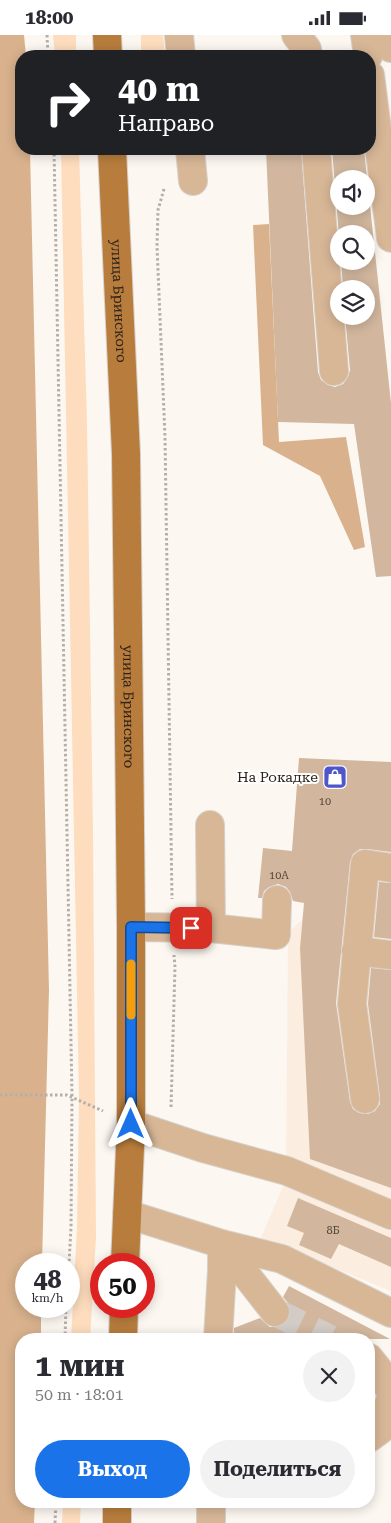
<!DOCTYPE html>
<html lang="ru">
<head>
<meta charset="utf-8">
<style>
  body { margin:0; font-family:"Roboto Serif",serif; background:#f2f2f3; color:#2b2b33; height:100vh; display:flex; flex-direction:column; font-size:19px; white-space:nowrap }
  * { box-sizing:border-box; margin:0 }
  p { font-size:16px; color:#7c7c81 }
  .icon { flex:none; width:28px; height:28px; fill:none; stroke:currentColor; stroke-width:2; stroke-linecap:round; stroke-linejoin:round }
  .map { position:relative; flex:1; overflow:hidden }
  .side { position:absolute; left:15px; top:1298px; width:360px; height:175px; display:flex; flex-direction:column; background:#fff; border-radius:20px; box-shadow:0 2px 12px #0003 }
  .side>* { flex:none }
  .banner { position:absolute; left:15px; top:15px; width:361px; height:105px; border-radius:20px; box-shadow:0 2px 12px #0003; background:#202124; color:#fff; overflow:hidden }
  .buttons { position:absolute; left:330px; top:135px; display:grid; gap:10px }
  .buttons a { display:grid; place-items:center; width:45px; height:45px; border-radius:50%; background:#fff; box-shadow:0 2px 12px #0003; font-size:25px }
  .speed { position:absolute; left:15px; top:1218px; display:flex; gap:10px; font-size:25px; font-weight:700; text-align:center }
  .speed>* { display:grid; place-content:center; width:65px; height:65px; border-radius:50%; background:#fff; box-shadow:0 2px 12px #0003; line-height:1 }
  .speed small { font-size:12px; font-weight:400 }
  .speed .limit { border:8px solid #d22; background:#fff; color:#111 }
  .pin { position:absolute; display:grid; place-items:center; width:42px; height:42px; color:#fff; margin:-21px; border-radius:10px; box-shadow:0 2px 8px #0006 }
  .me { position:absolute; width:55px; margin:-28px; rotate:0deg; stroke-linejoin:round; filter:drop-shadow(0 0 4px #0008) }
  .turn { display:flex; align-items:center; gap:18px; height:105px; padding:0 20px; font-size:22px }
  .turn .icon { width:65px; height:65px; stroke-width:2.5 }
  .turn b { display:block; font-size:35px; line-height:42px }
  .round { display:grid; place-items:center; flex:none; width:52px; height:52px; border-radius:26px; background:#f2f2f3 }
  .headline { display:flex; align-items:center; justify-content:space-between; height:85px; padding:0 20px }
  h1 { font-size:30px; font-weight:700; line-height:38px }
  .button { display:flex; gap:10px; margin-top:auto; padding:10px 20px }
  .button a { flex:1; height:58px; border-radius:30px; background:#1a73e8; color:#fff; font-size:20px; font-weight:700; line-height:58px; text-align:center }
  .button a+a { background:#f2f2f3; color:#2b2b33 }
  .status { display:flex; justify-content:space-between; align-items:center; height:35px; padding:0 25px; background:#fff; direction:ltr }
  .status svg { height:14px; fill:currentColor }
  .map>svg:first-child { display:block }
</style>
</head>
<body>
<div class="status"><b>18:00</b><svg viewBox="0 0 49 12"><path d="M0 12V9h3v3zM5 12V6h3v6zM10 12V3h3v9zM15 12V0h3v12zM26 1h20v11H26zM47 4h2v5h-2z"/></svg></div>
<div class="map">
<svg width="391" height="1488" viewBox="0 0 391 1488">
  <rect width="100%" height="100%" fill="#fdf7f2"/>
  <path fill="#fbede0" d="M391 768V1256L261 1203 286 1144 288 898 303 884Z"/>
  <path fill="#feddbe" d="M53 0H76V21H55Z
    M141 0H163L165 21H141Z
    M61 114H79L87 387 93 796 96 1202 90 1304H71L77 1193 79 1063Z
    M63 1466H81L80 1488H62Z"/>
  <path fill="#d9b28d" d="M0 0H24L26 21H21V114H30L49 955 42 1229H26V1271H41V1304H21V1466H35L34 1488H0Z
    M269 189 279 407 346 402 365 512 354 515 320 441 263 410 253 190Z"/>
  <path fill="#d2b79e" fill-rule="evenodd" d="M266 114H301L318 337 321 345 328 350 335 352 343 349 348 342 350 335 345 281H366V254H343L341 226H366V199H339V201L332 114H364L391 368V541L376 542 354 389 278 387ZM339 144H366V171H339Z
    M299 723 391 727V817L367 814H360L353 819 350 827 336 968 350 1067 353 1074 359 1078 368 1079 375 1076 380 1069V1062L368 969 371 933 391 935V1153L310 1124 300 913 304 868 293 866 290 857 286 852 278 849 269 852 264 856 262 863H258L263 813 292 816Z
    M379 847 391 848V904L374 902Z
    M298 1163 391 1203V1232L339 1209 331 1224 299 1210 304 1198 287 1191Z
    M289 1251 390 1304H234V1293L260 1283 270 1292H278L285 1289 289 1283 290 1275 288 1268 283 1262Z"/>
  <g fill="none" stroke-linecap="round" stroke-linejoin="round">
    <path stroke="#d3ccc6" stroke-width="28" stroke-dasharray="28 14" stroke-linecap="butt" d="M275 1277 330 1304"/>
    <g stroke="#d7d1cb" stroke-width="30">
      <path id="minor" d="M179 0 181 21
        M296 0 307 14 308 21
        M365 0 368 21
        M380 0 391 13
        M370 40 391 203
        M190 114 193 146
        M316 114 334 336
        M210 790 211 893
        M131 892 211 893 276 900 277 865
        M356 916 391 920
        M365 1064 352 969 365 829 391 833
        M131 1089 203 1113 287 1136 391 1180
        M127 1179 222 1209 282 1224 391 1278
        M222 1209 275 1277
        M218 1304 222 1235V1209
        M369 1323 378 1334 391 1357
        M369 1403 380 1395 391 1363
        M211 1488V1466"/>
    </g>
    <g stroke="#d7d1cb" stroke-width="30">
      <g id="major">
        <path d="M107 0 108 21"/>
        <path id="s1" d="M112 114 126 419 128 597 131 892V1089L125 1229"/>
        <path d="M123 1304 124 1271"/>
        <path d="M117 1488V1466"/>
      </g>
    </g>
    <path stroke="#b6afa8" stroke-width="3" stroke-dasharray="2.5 2.5" stroke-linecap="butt" d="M47 0 48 21
      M54 114 72 1061 71 1192 69 1229
      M164 154 158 175 157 211 165 402 172 864
      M0 1060H67L103 1076
      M171 1072 175 932 174 920
      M65 1304 66 1271
      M55 1488 56 1466"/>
    <use href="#minor" stroke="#d8b797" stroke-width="28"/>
    <use href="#major" stroke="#b87d3d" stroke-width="28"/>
  </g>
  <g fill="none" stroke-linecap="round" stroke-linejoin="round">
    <g stroke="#114b97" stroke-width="12">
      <path id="route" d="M131 1089V892L191 893"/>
    </g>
    <use href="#route" stroke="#1a73e8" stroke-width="9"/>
    <path stroke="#f59e0b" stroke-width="9" d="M131 980V929"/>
  </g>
  <defs>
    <g id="shop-square" transform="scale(1.25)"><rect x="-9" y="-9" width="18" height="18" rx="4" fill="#4f55cb" stroke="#fff"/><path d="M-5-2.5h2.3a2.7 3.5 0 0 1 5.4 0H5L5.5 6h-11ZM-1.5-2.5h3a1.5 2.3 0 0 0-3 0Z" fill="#fff"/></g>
  </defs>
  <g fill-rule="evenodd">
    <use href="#shop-square" x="335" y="742"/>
  </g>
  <g text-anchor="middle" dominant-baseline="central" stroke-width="4" stroke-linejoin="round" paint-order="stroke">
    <g font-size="11" fill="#56473a">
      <text x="325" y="766">10</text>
      <text x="279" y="840">10А</text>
      <text x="333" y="1195">8Б</text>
    </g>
    <g font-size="14" fill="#2c2218" stroke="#fff">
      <text stroke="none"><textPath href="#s1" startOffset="152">улица Бринского</textPath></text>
      <text stroke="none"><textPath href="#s1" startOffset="558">улица Бринского</textPath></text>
    </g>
    <g font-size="14" fill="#2c2218" stroke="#fff" text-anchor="end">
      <text x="318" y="742">На Рокадке</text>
    </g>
  </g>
</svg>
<div class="buttons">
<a><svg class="icon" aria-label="sound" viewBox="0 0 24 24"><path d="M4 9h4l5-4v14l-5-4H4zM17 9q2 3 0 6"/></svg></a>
<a><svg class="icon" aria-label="search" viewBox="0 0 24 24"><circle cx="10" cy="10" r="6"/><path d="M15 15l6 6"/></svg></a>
<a><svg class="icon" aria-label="layers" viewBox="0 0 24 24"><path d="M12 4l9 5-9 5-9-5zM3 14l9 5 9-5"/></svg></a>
</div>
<div class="speed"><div>48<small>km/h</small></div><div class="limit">50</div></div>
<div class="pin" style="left:191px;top:893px;background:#d93025"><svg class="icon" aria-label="arrive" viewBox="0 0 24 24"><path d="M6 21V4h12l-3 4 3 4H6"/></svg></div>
<svg class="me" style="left:131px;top:1089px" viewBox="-20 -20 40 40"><path d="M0-17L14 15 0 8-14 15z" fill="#1a73e8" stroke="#fff" stroke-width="4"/></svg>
<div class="banner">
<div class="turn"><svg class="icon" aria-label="right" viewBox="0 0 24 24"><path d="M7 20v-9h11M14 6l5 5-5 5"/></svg><div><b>40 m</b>Направо</div></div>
</div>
<section class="side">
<div class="headline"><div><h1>1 мин</h1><p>50 m · 18:01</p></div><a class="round"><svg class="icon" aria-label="close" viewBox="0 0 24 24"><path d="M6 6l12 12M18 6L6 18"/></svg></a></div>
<div class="button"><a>Выход</a><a>Поделиться</a></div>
</section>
</div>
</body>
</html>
